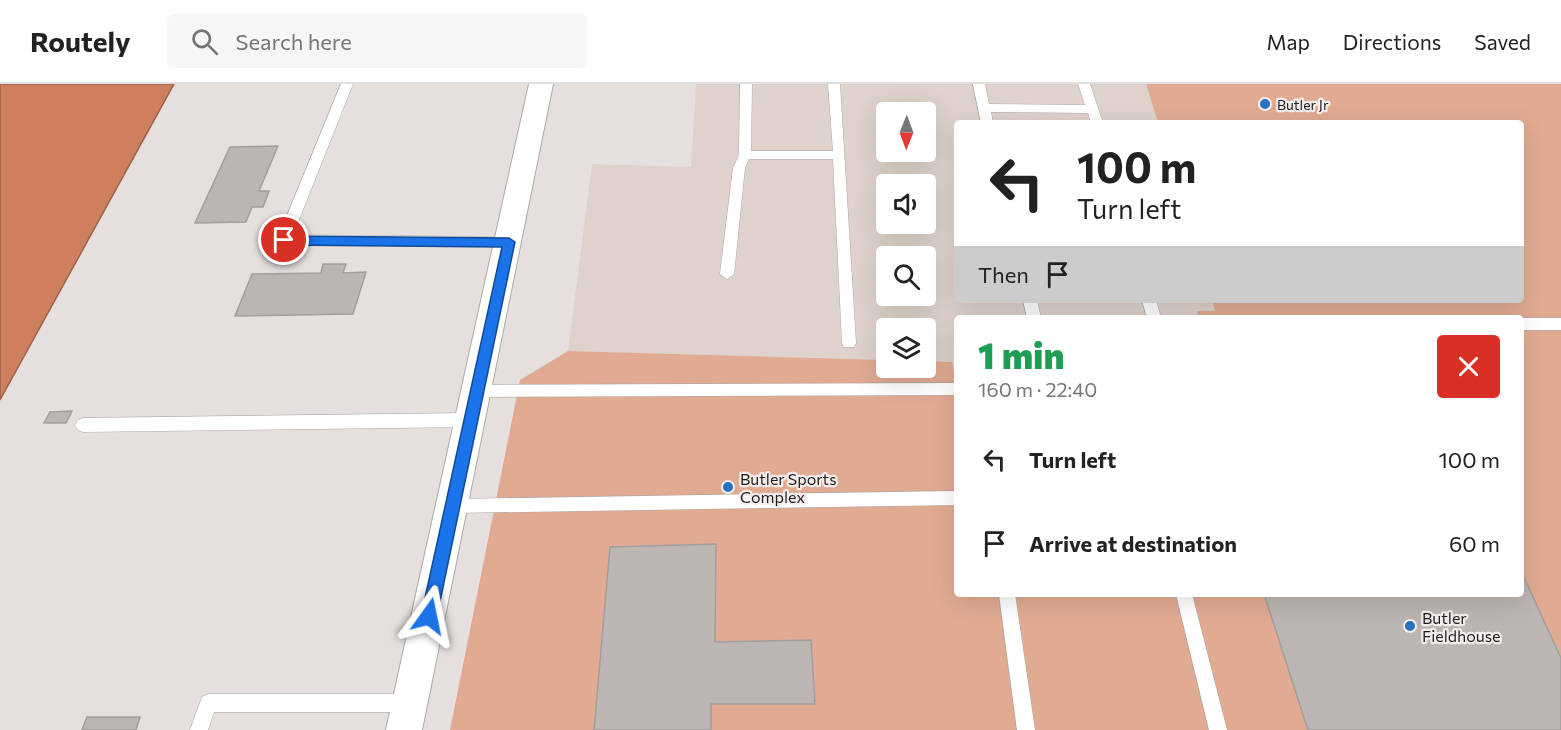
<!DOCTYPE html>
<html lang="en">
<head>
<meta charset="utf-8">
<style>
  body { margin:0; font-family:Commissioner,sans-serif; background:#f6f6f6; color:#222; height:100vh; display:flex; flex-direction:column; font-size:22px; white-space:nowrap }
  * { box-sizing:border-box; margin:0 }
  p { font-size:20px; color:#767676 }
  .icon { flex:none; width:33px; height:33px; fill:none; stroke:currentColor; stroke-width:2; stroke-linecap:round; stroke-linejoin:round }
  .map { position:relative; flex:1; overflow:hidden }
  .drawer { position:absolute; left:954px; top:231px; width:570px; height:282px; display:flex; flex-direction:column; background:#fff; border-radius:6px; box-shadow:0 6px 24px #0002 }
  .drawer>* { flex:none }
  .guide { position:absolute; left:954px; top:36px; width:570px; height:183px; border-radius:6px; box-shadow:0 6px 24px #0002; background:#fff; color:#222; overflow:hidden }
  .needle { width:39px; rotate:181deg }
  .buttons { position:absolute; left:876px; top:18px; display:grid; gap:12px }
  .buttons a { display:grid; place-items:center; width:60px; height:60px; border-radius:6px; background:#fff; box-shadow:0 6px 24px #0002; font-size:30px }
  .pin { position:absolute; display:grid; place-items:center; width:51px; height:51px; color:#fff; margin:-26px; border:3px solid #fff; border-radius:50%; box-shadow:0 2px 6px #0007 }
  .me { position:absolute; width:66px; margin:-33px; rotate:12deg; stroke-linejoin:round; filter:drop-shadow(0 0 4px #0008) }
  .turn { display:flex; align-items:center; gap:21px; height:126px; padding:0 24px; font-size:27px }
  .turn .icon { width:78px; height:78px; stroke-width:2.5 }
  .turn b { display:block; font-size:42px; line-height:51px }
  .then { display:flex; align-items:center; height:57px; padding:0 24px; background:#0003; gap:12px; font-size:22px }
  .round { display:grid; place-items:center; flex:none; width:63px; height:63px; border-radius:6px; background:#f6f6f6 }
  .overview { display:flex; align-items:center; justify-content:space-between; height:102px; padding:0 24px }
  h1 { font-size:36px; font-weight:800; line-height:45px; color:#1e9e55 }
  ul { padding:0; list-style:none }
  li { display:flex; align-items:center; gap:18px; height:84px; padding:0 24px }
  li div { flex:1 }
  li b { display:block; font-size:22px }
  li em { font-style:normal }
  header { display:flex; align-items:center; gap:36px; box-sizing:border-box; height:84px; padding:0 30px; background:#fff; border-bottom:2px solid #e0e0e0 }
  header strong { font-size:28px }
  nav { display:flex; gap:33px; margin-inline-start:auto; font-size:21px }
  .search { width:420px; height:54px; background:#f6f6f6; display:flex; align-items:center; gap:15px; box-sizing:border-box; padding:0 21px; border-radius:6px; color:#767676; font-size:22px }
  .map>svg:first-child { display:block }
</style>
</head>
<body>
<header>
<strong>Routely</strong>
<div class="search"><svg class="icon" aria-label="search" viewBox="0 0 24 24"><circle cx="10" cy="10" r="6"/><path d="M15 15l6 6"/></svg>Search here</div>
<nav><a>Map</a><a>Directions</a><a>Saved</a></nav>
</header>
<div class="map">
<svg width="1561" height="646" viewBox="0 0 1561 646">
  <rect width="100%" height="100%" fill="#e5e0de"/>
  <path fill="#dfd2cc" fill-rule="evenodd" d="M696 0H1146L1158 39H957V216H1212L1215 227 1197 228 1198 234H957V295H955L952 278 926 277V244H886V276L568 267 592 80 691 83ZM886 28H926V68H886ZM886 100H926V140H886ZM886 172H926V212H886Z"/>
  <path fill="#e1ab93" d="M1146 0H1561V646H450L520 296 568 267 886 276V284H926V277L952 278 955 294 957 295V510H1521V234H1198L1197 227H1215L1212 216H1521V39H1158Z"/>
  <path fill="#ce7f5d" stroke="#9a624a" stroke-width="1.5" d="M0 0H174L0 316Z"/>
  <path fill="#bbb6b4" stroke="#a39e9c" stroke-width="1.5" d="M278 62 259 107H269L263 123H252L246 138 195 139 230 63Z
    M323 180H346L343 189 366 188 353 230 235 232 252 190 321 189Z
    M72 327 66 339H44L50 328Z
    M716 460 715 558 811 556 815 620H711V646H594L610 463Z
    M1521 487 1561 574V646H1308L1264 510H1521Z
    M87 633H140L136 646H82Z"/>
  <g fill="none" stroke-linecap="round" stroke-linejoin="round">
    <g stroke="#ada8a5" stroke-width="1">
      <path id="lane" d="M341 0H353L293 151 509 153 516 158 514 162 279 160 277 156Z
        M740 0H752L751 67H833L828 0H840L856 259 854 263H844L842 259 833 75H749L745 84 734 190 727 195 720 190 733 84 739 71Z
        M973 0H985L989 20 1085 21 1078 0H1090L1103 39H1091L1088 29 991 28 993 39H981Z
        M1023 216H1037L1041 234H1027Z
        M1142 216H1156L1161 234H1147Z
        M1521 234H1561V246H1521Z
        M957 299V311L478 313 473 311 471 307 473 303 478 301Z
        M472 329 477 331 480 336 477 341 472 343 83 348 78 346 75 341 78 336 83 334Z
        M957 407V421L453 429 447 427 445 422 447 417 453 415Z
        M999 510H1015L1035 646H1017Z
        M1176 510H1192L1227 646H1209Z
        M208 610H410L416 613 419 619 416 625 410 628H214L208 646H190L202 613Z"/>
    </g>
    <g stroke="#ada8a5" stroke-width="2">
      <path id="street" d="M529 0H553L422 646H386Z"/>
    </g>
    <use href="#lane" fill="#fff" fill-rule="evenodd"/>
    <use href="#street" fill="#fff" fill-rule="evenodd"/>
  </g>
  <path fill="#1a73e8" stroke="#114b97" stroke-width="1.5" d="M284 152 509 154 515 158 437 532 435 537 429 539 424 537 421 532 502 163 284 161 278 156Z"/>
  <g fill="#2870c0" stroke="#f3edeb" stroke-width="2">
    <circle cx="1265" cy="20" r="6"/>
    <circle cx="728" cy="403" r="6"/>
    <circle cx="1410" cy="542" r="6"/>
  </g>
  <g text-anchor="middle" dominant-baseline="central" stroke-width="4.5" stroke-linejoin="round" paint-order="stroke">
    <g font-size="14" fill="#201e1d" stroke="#f3edeb" text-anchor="start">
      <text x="1277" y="20">Butler Jr</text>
    </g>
    <g font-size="16" fill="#201e1d" stroke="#f3edeb" text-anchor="start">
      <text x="740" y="394">Butler Sports<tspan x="740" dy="18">Complex</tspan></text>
      <text x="1422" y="533">Butler<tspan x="1422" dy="18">Fieldhouse</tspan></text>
    </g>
  </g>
</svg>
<div class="buttons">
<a><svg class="needle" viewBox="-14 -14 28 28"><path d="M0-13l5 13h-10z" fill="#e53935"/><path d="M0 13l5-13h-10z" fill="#767676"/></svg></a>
<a><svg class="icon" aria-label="sound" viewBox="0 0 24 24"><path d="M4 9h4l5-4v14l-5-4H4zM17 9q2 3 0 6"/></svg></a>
<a><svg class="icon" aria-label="search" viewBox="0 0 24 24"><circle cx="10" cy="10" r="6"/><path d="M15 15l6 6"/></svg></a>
<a><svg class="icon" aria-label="layers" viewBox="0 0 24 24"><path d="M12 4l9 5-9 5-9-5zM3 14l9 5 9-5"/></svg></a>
</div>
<div class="pin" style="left:284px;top:156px;background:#d93025"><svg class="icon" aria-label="arrive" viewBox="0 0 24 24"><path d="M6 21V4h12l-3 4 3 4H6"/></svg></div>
<svg class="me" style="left:429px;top:532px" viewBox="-20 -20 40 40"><path d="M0-17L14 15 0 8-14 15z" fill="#1a73e8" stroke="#fff" stroke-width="4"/></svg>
<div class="guide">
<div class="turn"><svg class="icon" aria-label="left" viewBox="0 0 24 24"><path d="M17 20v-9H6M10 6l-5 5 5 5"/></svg><div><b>100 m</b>Turn left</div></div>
<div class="then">Then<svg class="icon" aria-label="arrive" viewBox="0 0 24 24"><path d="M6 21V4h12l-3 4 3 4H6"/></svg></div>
</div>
<section class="drawer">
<div class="overview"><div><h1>1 min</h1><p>160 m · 22:40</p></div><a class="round" style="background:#d93025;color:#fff"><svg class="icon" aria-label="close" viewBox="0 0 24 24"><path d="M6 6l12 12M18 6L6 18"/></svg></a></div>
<ul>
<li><svg class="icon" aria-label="left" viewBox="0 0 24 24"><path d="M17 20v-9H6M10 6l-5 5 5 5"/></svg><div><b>Turn left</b></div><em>100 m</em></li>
<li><svg class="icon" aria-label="arrive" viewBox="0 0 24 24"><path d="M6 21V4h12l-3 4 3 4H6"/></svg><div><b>Arrive at destination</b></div><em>60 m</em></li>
</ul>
</section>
</div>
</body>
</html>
